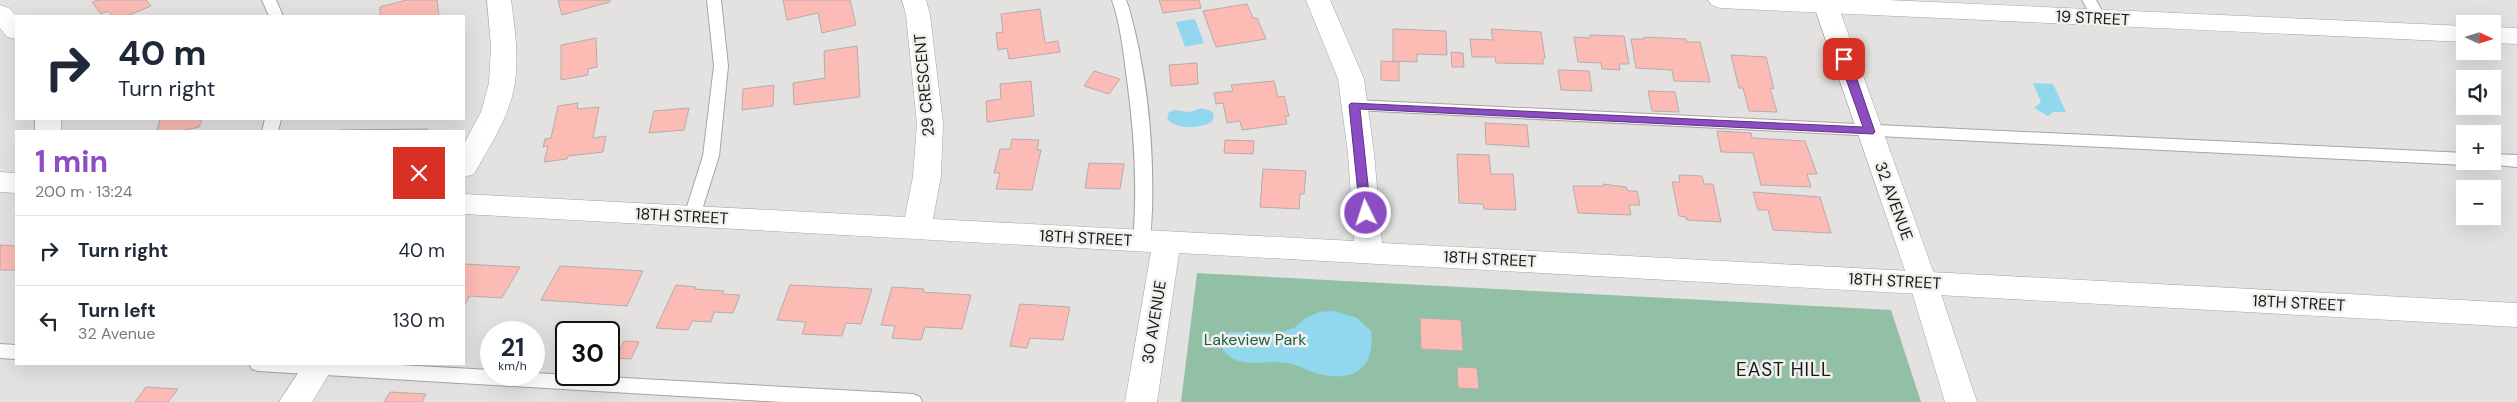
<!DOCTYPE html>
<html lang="en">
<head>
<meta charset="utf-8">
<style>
  body { margin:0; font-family:"DM Sans",sans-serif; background:#f2f2f3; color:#1f2937; height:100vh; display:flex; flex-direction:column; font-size:19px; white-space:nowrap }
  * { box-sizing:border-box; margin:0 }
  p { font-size:16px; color:#747a83 }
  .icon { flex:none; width:28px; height:28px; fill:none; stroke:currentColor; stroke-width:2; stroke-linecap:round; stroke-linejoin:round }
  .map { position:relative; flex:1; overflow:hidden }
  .details { position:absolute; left:15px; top:130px; width:450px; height:235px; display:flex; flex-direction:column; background:#fff; border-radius:0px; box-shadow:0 5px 20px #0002 }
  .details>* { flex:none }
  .top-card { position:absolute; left:15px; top:15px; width:450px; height:105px; border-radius:0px; box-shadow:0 5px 20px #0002; background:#fff; color:#1f2937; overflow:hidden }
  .needle { width:32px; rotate:94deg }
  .buttons { position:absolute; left:2456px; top:15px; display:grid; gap:10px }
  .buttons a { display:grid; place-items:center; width:45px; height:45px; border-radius:0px; background:#fff; box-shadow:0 5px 20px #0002; font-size:25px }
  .speed { position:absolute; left:480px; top:321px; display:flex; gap:10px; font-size:25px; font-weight:700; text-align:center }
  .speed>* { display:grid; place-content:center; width:65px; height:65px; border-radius:50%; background:#fff; box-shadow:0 5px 20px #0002; line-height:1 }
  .speed small { font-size:12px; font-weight:400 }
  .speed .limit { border:2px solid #111; border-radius:8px; background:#fff; color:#111 }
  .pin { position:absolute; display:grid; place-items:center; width:42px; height:42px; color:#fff; margin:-21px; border-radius:10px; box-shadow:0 2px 8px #0006 }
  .me { position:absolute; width:55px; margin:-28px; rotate:356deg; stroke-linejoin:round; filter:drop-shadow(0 0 4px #0008) }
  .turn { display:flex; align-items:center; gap:18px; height:105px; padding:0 20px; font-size:22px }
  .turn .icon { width:65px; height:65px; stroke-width:2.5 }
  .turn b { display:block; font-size:35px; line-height:42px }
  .round { display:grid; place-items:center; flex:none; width:52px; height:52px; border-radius:0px; background:#f2f2f3 }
  .summary { display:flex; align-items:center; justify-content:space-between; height:85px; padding:0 20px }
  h1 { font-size:30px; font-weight:700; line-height:38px; color:#8d4dc2 }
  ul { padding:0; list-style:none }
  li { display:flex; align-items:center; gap:15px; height:70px; padding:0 20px; border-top:1px solid #e0e1e3 }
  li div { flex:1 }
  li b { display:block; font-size:19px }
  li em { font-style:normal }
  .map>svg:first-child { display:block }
</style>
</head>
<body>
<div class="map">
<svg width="2517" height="402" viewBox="0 0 2517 402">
  <rect width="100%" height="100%" fill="#e4e2e0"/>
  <path fill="#91c0a6" d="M1197 273 1891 310 1921 402H1181Z"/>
  <path fill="#91d8ee" d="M1195 19 1204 43 1185 47 1176 22Z
    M2033 83 2053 84 2066 112H2053L2048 116 2034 108 2041 102Z
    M1202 108 1211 111 1214 114 1212 122C1201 128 1174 131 1167 118L1169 112 1174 110 1190 112Z
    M1334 311 1357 318 1371 331C1376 372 1349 384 1313 372 1304 369 1296 364 1287 363 1265 359 1234 372 1221 346L1222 339 1230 332 1279 333 1294 328 1306 318 1319 312Z"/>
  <path fill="#fdbbb5" stroke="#b2aeae" d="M98 0H146L151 6 127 16H112L108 11 101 14 92 2Z
    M406 0H437L439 16H380V7Z
    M558 0H610V2L562 15Z
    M783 0H850L856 25 822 33 818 13 787 20Z
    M1159 0H1199L1201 8 1163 13Z
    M1247 4 1253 18H1257L1266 39 1216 47 1203 11Z
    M1040 9 1045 43 1058 41 1060 52 1009 59 1007 48 998 50 996 33 1003 32 1001 14Z
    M1393 29 1446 31 1447 55 1417 54V62L1393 61Z
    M1491 29 1541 32 1545 58H1543V64L1496 63 1495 57H1472L1470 39 1493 40Z
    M1590 35 1624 36 1629 64H1619L1620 70 1602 69 1601 63 1578 62 1574 37 1590 38Z
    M1644 37 1686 39V42H1700L1710 82 1674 81 1672 70 1636 68 1631 39H1644Z
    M596 38 597 67 588 69V75L561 80V45Z
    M857 46 860 97 794 105 793 83 825 78 824 51Z
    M1451 52 1463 53 1464 67H1452Z
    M1731 55 1766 57 1774 89 1770 88 1777 112 1749 111 1743 88H1739Z
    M1381 61 1399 62V81L1381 80Z
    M1197 63 1198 84 1171 86 1169 65Z
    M1558 70 1589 71 1592 91 1561 90Z
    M1094 71 1120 79 1109 94 1084 86Z
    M1031 81 1034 116 987 122 986 101 1001 99 1000 84Z
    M1274 81 1278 97 1284 96 1289 116H1285L1287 124 1242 130 1240 121 1227 123 1223 103 1216 104 1214 93 1233 91 1231 85Z
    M774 85 773 106 742 110 743 89Z
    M1648 91 1675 92 1679 112 1652 111Z
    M578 103 577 109 599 107 593 138 606 136 603 152 568 156 567 159 544 162 548 146 543 147 545 139 551 138 558 106Z
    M689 108 684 130 649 133 654 111Z
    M160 119H202L199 127 181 131H157Z
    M1485 123 1527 125 1529 147 1486 144Z
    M428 129 427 131H339L340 130Z
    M1717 131 1751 133 1752 138 1805 141 1817 174H1807L1811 187 1761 185 1753 153 1721 152Z
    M1012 139 1039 140 1037 150H1041L1032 190 996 189 1000 173H994L1000 149H1010Z
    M1225 140 1254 141 1253 154 1224 153Z
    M1457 154 1489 155 1491 174H1513L1516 210 1484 209 1483 204 1459 203Z
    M1089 163 1124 164 1120 189 1085 188Z
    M1263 169 1306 171 1304 194H1300L1299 209 1260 207Z
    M1679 175 1702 176 1704 184H1713L1721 222 1687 220 1686 217 1679 216 1672 182H1680Z
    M1603 184 1626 187 1628 191H1637L1640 205H1629L1631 215 1578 213 1573 186H1604Z
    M1753 192 1820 197 1831 233 1773 230 1768 210H1758Z
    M0 245 16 246V270H0Z
    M464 264 520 267 502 298 470 296 464 306Z
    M560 266 643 271 627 306 541 300Z
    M676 285 696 287 695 289 724 291 722 294 740 295 733 313 714 312 711 322 692 321 688 330 656 328Z
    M790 285 872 289 861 324 846 323 842 336 802 334 806 322 777 320Z
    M892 287 924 289 923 292 971 295 962 329 925 327 921 340 892 338 895 326 881 325Z
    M1020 304 1070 307 1063 340 1030 338 1027 348 1010 346Z
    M1420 318 1461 320 1463 351 1421 349Z
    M624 341 639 342 631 359 616 358Z
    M1457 367 1477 368 1479 389 1458 388Z
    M146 387 178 389 168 402H135Z
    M390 392 426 394 422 402H384Z"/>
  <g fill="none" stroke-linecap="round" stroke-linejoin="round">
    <g stroke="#a7a5a3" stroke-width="2">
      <path id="service" d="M262 0H276L283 16H269Z
        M707 0H721L728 66 719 156 700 216 698 220 692 222 686 220 684 216 703 156 714 66Z
        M1112 0H1126L1129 8C1147 73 1154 145 1152 211 1151 222 1152 236 1147 245L1141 247 1135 245 1133 241C1138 184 1134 128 1126 72 1123 48 1120 23 1112 0Z
        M2082 0H2096L2106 18 2104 21H2094Z
        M1355 100 2465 153V161H2472L2465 165 1355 110 1350 109 1347 105 1350 101Z
        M265 119H281L278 131H262Z
        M2492 154 2517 155V167L2486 164 2485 161H2492Z
        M0 344 16 345V359L0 358Z
        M249 364H381L491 370V375H534V373L913 394 920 397 922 402H782L258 371 252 369Z"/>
    </g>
    <g stroke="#a7a5a3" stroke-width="1">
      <path id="minor" d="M487 0H511C515 30 520 63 513 93 506 122 488 149 474 174L464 177V144L481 112 489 83 491 46Z
        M902 0H926L930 15 943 124 941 176 933 219 1354 241 1348 153 1338 79 1306 0H1330L1364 79 1374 153 1382 243 2517 303V327L1179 253 1157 402H1125L1151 252 464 214V194L905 217 913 176 917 124 906 15Z
        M1708 0H1887L2465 26V42L1720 8 1712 5Z
        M0 5 9 8 16 16V39L7 37 0 28Z
        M2492 27 2517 28V44L2492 43Z
        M35 119H61V131H35Z
        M0 172 16 173V193L0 192Z
        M304 364H335L312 402H279Z"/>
    </g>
    <g stroke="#a7a5a3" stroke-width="1">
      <path id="tertiary" d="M1812 0H1836L1937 282 1977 402H1945L1909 282Z"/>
    </g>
    <use href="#service" fill="#fff" fill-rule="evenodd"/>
    <use href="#minor" fill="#fff" fill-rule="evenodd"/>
    <use href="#tertiary" fill="#fff" fill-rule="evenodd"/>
  </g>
  <path fill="#8d4dc2" stroke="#5c327e" d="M1844 56 1850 59 1875 132 1873 134 1360 109 1371 213 1366 217 1360 213 1349 105 1351 103 1863 127 1839 59Z"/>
  <g text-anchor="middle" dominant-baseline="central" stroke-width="5" stroke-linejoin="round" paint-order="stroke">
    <g font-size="16" fill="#191918" stroke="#f1f0ed">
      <text transform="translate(2093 18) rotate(3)">19 STREET</text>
      <text transform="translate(924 85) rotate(-95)">29 CRESCENT</text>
      <text transform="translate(1894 201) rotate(70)">32 AVENUE</text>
      <text transform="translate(682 216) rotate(3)">18TH STREET</text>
      <text transform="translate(1086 238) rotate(3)">18TH STREET</text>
      <text transform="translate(1490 259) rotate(3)">18TH STREET</text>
      <text transform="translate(1895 281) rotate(3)">18TH STREET</text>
      <text transform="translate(2299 303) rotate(3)">18TH STREET</text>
      <text transform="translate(1154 322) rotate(-81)">30 AVENUE</text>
    </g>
    <g font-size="16" fill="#1b6244" stroke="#f1f0ed">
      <text x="1255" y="339">Lakeview Park</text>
    </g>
    <g font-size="19" letter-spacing="1" fill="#191918" stroke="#f1f0ed">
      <text x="1784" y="369">EAST HILL</text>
    </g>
  </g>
</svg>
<div class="buttons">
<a><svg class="needle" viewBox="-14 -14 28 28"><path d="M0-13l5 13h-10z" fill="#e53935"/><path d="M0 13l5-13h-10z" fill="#747a83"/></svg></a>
<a><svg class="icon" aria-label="sound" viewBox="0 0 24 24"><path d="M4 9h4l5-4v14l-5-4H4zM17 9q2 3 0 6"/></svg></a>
<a>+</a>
<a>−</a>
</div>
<div class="speed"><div>21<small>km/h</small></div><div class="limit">30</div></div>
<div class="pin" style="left:1844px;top:59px;background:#d93025"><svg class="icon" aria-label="arrive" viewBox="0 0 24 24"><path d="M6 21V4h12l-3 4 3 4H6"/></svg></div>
<svg class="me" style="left:1366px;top:213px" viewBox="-20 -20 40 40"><circle r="17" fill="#8d4dc2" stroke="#fff" stroke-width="3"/><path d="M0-11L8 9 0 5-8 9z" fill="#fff"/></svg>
<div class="top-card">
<div class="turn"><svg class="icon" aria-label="right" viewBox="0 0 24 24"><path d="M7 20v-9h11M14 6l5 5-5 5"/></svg><div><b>40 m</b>Turn right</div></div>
</div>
<section class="details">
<div class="summary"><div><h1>1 min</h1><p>200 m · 13:24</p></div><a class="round" style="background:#d93025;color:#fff"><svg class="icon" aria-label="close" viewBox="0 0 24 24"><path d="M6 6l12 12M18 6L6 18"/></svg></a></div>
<ul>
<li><svg class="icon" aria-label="right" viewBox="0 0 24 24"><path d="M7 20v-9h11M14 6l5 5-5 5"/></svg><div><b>Turn right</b></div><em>40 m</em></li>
<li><svg class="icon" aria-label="left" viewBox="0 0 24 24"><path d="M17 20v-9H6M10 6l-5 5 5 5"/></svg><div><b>Turn left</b><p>32 Avenue</p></div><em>130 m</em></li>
</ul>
</section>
</div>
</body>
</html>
